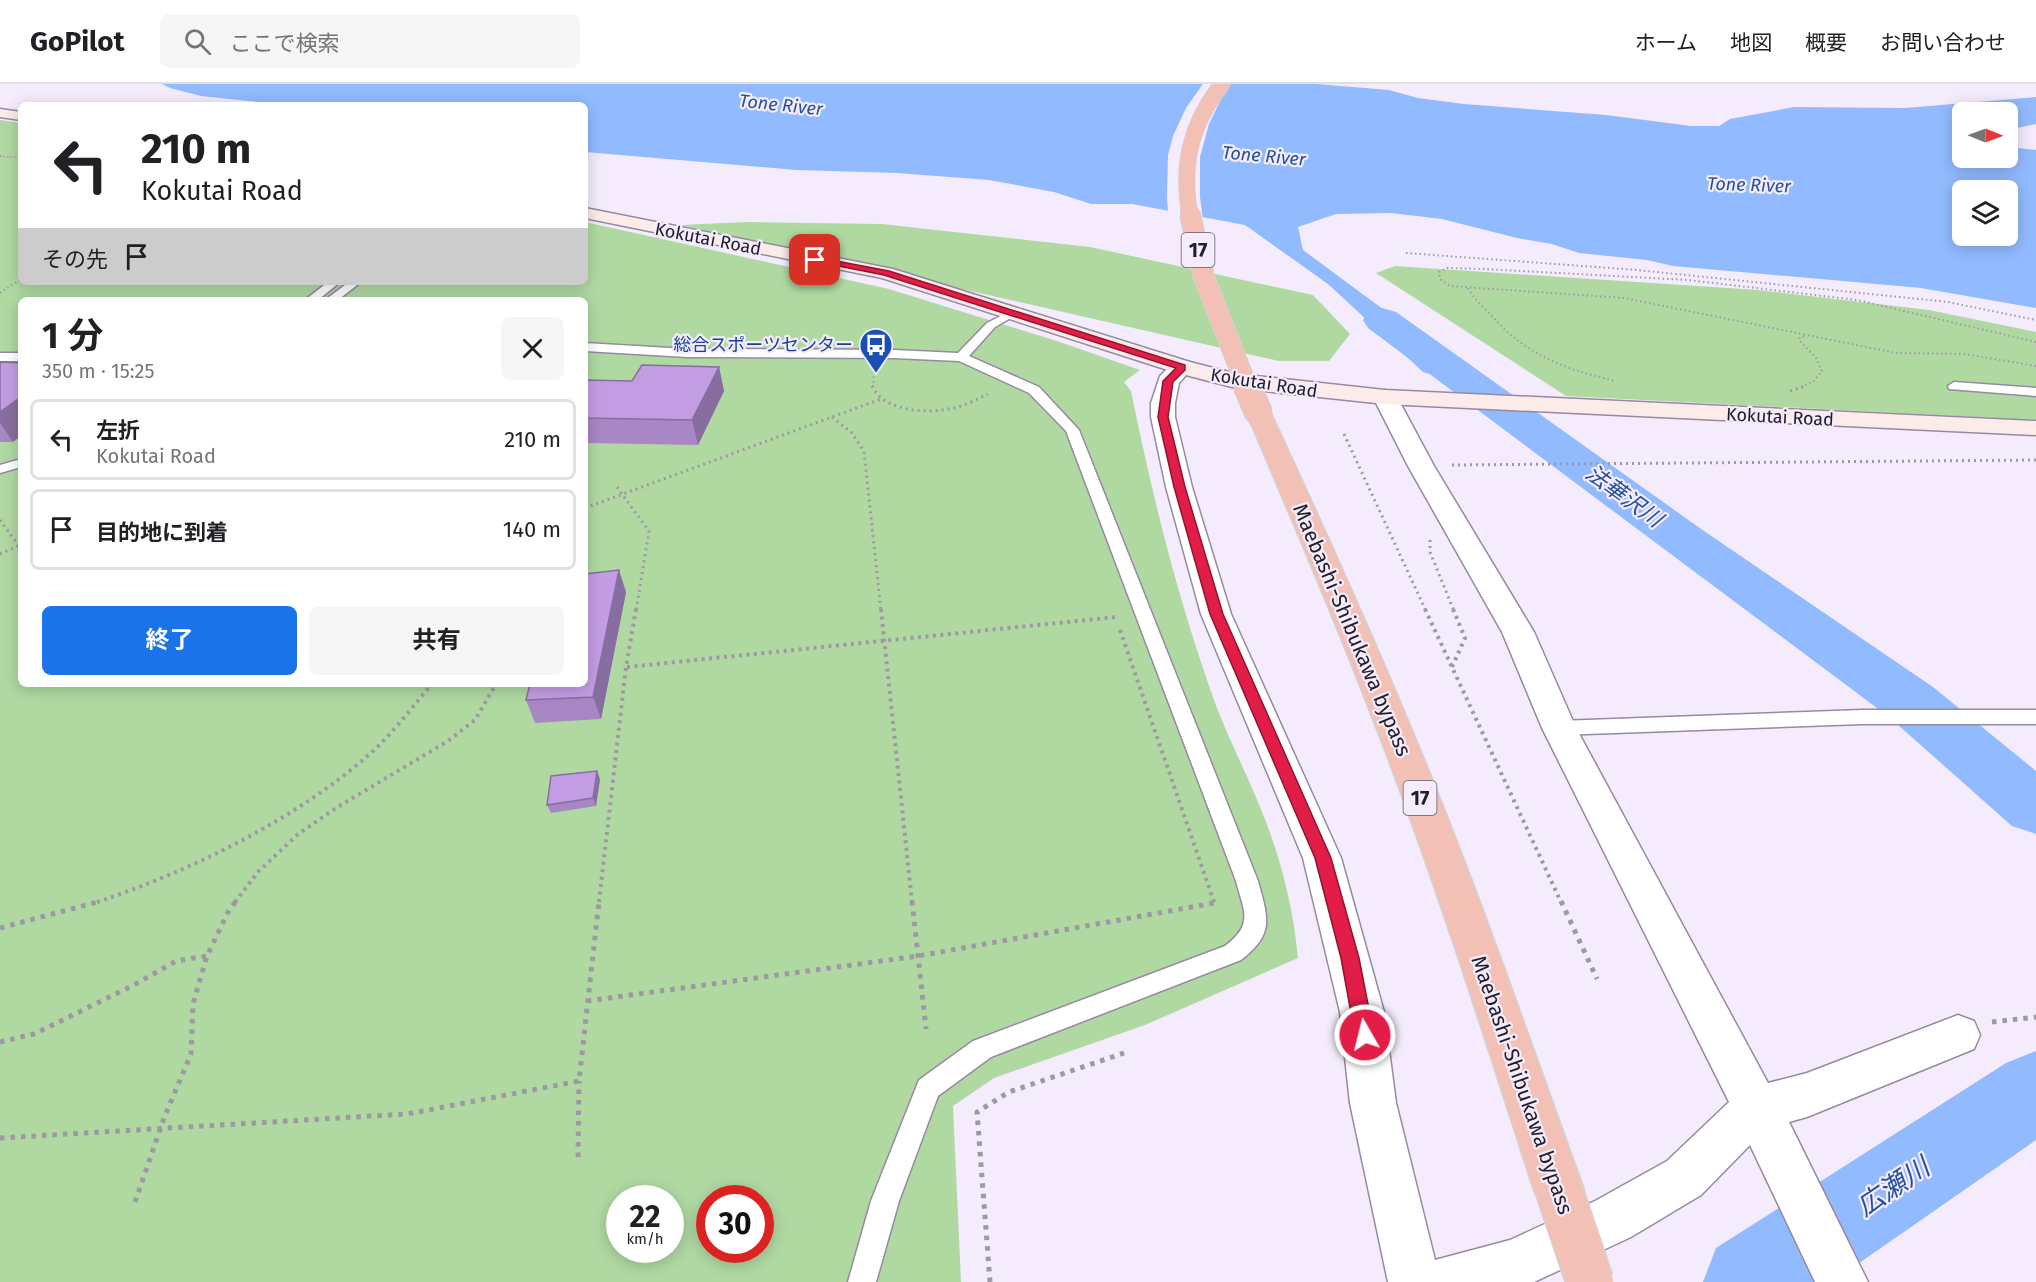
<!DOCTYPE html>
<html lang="ja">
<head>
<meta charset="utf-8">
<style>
  body { margin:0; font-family:"Fira Sans","Noto Sans JP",sans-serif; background:#f6f6f6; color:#202124; height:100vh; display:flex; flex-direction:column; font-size:22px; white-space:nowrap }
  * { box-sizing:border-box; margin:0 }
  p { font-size:20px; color:#757577 }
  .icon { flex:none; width:33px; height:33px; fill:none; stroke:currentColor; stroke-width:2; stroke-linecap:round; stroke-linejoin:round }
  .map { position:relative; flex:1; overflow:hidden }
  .panel { position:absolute; left:18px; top:213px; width:570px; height:390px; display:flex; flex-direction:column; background:#fff; border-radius:9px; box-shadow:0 3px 15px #0003 }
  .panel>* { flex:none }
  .top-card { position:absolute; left:18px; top:18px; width:570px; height:183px; border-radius:9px; box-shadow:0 3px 15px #0003; background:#fff; color:#202124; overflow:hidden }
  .needle { width:39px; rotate:91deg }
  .fabs { position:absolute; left:1952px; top:18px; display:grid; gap:12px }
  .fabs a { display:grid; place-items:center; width:66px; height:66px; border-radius:9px; background:#fff; box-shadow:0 3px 15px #0003; font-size:30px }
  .speed { position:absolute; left:606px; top:1101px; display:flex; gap:12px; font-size:30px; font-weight:700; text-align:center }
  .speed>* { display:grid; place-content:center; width:78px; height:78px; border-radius:50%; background:#fff; box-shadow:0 3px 15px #0003; line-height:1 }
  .speed small { font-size:15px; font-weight:400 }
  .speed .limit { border:9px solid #d22; background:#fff; color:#111 }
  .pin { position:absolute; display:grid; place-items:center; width:51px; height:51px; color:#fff; margin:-26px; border-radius:12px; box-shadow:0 3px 9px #0006 }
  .me { position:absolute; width:66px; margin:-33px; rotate:352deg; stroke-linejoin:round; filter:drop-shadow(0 0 4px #0008) }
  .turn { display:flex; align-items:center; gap:21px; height:126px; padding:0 24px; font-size:27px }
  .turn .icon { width:78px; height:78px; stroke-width:2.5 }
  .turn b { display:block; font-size:42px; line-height:51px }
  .then { display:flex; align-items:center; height:57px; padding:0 24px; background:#0003; gap:12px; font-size:22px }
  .round { display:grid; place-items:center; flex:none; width:63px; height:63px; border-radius:9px; background:#f6f6f6 }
  .summary { display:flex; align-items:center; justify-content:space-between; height:102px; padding:0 24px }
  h1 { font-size:36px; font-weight:700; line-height:45px }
  .cta { display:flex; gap:12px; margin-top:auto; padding:12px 24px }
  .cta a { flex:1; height:69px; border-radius:9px; background:#1a73e8; color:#fff; font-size:24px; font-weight:700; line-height:69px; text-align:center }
  .cta a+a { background:#f6f6f6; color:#202124 }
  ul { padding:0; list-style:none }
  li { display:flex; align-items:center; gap:18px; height:81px; margin:0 12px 9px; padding:0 12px; border:3px solid #e0e0e0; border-radius:9px }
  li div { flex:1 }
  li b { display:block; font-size:22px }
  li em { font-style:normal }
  header { display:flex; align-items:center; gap:36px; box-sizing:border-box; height:84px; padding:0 30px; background:#fff; border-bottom:2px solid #e0e0e0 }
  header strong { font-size:28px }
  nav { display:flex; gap:33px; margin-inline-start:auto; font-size:21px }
  .search { width:420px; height:54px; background:#f6f6f6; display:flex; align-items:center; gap:15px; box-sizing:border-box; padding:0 21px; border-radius:9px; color:#757577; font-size:22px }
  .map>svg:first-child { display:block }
</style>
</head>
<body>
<header>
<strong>GoPilot</strong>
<div class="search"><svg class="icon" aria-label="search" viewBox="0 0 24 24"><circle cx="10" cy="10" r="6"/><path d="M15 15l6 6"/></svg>ここで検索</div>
<nav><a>ホーム</a><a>地図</a><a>概要</a><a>お問い合わせ</a></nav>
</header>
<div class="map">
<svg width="2036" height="1198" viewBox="0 0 2036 1198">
  <rect width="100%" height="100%" fill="#f4ecfc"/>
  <path fill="#b0d9a2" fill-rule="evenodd" d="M0 36 21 39V198H585V138L889 205 1060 258 1140 286 1124 298 1131 307C1153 415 1179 520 1217 624 1233 665 1254 704 1269 746 1284 787 1294 831 1298 874L1145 941 994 994 953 1022 961 1198H0ZM21 216H585V600H21ZM620 1114H670V1166H620ZM710 1114H760V1166H710Z
    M746 138 882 140 1090 163 1313 211 1350 250 1329 277H1279L681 141Z
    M1395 182 1758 206 1929 226 2036 248V336L1566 312 1376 189Z"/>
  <path fill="#92baff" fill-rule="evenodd" d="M162 0H1316L1389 6 1418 14 1464 20 1606 31 1691 42H1719L1730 35 1794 23 1905 24 2036 13V40L2007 46V28H1962V74H2007V63L2036 66V224L1921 204 1673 182 1647 176 1579 169 1552 160 1517 154 1442 135 1391 129 1336 130 1298 143 1303 166 1403 240 1448 283 1445 295 1423 288 1328 200 1245 141 1132 120H1091L1054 108 989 96 897 89 796 86 585 68V21H287L201 12 170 4ZM1962 106H2007V152H1962Z"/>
  <path fill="#f4ecfc" d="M1203 0H1231L1224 9 1209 40 1200 73V113L1203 136 1168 128 1167 112 1168 71 1173 52 1186 24Z"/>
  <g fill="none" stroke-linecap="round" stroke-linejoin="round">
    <path fill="#92baff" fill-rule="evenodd" d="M1382 224 1396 228 1704 447 1933 603 2036 687V750L2012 742 1889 633 1368 244 1363 236 1368 228Z
      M2036 967V1056L1832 1198H1703L1716 1164 2006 979Z"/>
    <g stroke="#9689a2" stroke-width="3">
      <path id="lane" d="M328 198H340L318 216H305Z
        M349 198H361L338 216H325Z
        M1012 226 1016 227V231L995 243 969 272 1039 303 1079 346 1258 797C1268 834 1275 850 1241 876L991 973 938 1012 899 1117 876 1198H848L871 1117 919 996 973 957 1225 862C1254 840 1244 828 1236 797L1066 347 1029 309 959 277 894 274 687 273 585 267V259L687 265 894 266 958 269 987 239Z
        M0 269H21V277H0Z
        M1954 298 2036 304V312L1949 305 1948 302Z
        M21 375V383L0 389V381Z
        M1862 626H2036V640H1862L1559 651 1552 649 1550 644 1552 639 1559 637Z"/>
    </g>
    <g stroke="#9689a2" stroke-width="3">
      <path id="street" d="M1182 276 1190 278 1193 283 1179 299 1175 319V333L1192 403 1231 530 1341 774 1384 928 1396 1019 1435 1176 1510 1156 1595 1117 1667 1077 1729 1018 1542 644 1502 548 1408 382 1373 313 1377 308 1385 306 1393 308 1397 313 1434 382 1534 548 1576 644 1768 999 1807 989 1958 931 1974 937 1980 951 1974 965 1807 1033 1789 1038 1868 1198H1815L1750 1061 1701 1111 1631 1153 1534 1198H1388L1350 1019 1340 928 1303 774 1201 530 1166 403 1151 333V319L1160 292 1174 278Z"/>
    </g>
    <g stroke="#9689a2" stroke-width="3">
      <path id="secondary" d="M0 25 21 28V36L0 33Z
        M585 124 893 185 1190 278 1237 290 1385 306 2036 337V351L1385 320 1236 304 1174 288 882 194 585 134Z"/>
    </g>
    <g stroke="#d3d2d4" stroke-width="3">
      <path id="highway" d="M1259 323 1268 325 1271 330C1326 448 1380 567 1429 688 1485 825 1533 966 1584 1106L1576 1123 1559 1131 1542 1123 1534 1106C1489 967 1445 827 1394 690 1349 569 1298 449 1247 330L1250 325Z"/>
    </g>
    <path stroke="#9e98a5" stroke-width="1.5" stroke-dasharray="1.5 2" stroke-linecap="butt" d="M0 72 21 74"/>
    <path stroke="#9e98a5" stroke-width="2" stroke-dasharray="1.5 3" stroke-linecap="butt" d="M1406 169 1637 186 1948 218 2036 236
      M1468 204C1474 215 1483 223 1492 232 1526 271 1566 286 1616 297
      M0 209 21 195
      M2036 258 1857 216 1688 196 1484 185 1447 184 1439 188 1440 195 1450 202 1624 214 1896 269 1964 270 2036 282
      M873 303 874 289
      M1801 303 1814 297 1822 287 1816 274 1799 256 1800 253 1807 252"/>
    <path stroke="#9e98a5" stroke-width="3" stroke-dasharray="2 4" stroke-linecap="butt" d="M872 302C884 328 928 330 953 324 965 322 977 315 988 310
      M1790 307 1805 302
      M832 333 852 349 864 367 881 527
      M1344 350 1426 527
      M1452 381 2036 376
      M617 403 649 447 636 527
      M585 424 881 315
      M0 436 19 462
      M1430 456V468L1454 527
      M0 470 20 461"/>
    <path stroke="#9e98a5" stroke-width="4" stroke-dasharray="3 4.5" stroke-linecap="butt" d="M881 525 912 818
      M1425 525 1561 818
      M1120 546 1214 818
      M627 583 1116 533
      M1452 583 1465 554 1453 525
      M97 818C191 787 297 735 372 668 394 648 412 623 432 600
      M235 818 258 788 297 751 336 724 448 657 475 636 496 600
      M599 818 626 583 636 525"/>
    <path stroke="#9e98a5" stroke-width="5" stroke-dasharray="4.5 6" stroke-linecap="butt" d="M912 817 926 945
      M1561 817 1597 895
      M0 844 101 817
      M587 917 918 872 1214 819 1213 817
      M1992 938 2036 933
      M0 958 34 950 134 901 176 877 207 872
      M0 1054 407 1030 579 997 599 817
      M578 1073 579 997
      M135 1118 164 1034 191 970 193 920 207 872 228 828 236 817
      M990 1198 977 1028 1009 1008 1124 969"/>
    <use href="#lane" fill="#fff" fill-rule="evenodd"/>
    <use href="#street" fill="#fff" fill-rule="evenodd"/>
    <use href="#secondary" fill="#fbece9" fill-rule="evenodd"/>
    <use href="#highway" fill="#f2c0b5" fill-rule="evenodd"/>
    <g stroke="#d3d2d4" stroke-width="17" stroke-linecap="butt">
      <path id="highway-bridge-far3" d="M1190 132C1181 81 1190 41 1222 0"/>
    </g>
    <g stroke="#d3d2d4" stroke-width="22" stroke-linecap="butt">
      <path id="highway-bridge-far2" d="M1190 130 1204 193 1247 303"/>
    </g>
    <g stroke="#d3d2d4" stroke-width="29" stroke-linecap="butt">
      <path id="highway-bridge-far1" d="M1247 302 1259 330"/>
    </g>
    <g stroke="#d3d2d4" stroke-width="49" stroke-linecap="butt">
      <path id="highway-bridge" d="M1559 1106 1590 1198"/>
    </g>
    <use href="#highway-bridge-far3" stroke="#f2c0b5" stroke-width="16"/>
    <use href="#highway-bridge-far2" stroke="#f2c0b5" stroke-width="20"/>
    <use href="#highway-bridge-far1" stroke="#f2c0b5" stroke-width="27"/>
    <use href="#highway-bridge" stroke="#f2c0b5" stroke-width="46"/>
  </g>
  <path fill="#a887c4" d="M0 278 13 358H0Z
    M719 283 724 307 698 361 585 359V296L632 297Z
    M626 508 601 635 535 639 526 616Z
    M600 695 596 722 551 729 547 721Z"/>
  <path fill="#886ea0" d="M719 283 724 307 698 361 692 336Z
    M21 313V352L13 358 0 339V328Z
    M619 486 626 508 601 635 593 613Z
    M597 687 600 695 596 722 593 714Z"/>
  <path fill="#c39de4" stroke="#886ea0" stroke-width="1.5" d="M0 278 21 279V313L0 328Z
    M642 281 719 283 692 336 585 334V296L632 297Z
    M619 486 593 613 526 616 530 600H585V490Z
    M597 687 593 714 547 721 551 692Z"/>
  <path fill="#e11d48" stroke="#92132f" stroke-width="1.5" d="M815 173 889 187 1185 281V286L1173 298 1168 333 1185 403 1223 530 1331 774 1359 874 1374 951 1371 957 1365 959 1358 957 1355 951 1341 874 1315 774 1210 530 1174 403 1158 333 1163 297 1176 284 884 191 813 177 811 176Z"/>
  <defs>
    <g id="bus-pin" transform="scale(1.725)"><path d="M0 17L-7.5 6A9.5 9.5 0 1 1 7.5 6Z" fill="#1a4fb4" stroke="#f4ecfc"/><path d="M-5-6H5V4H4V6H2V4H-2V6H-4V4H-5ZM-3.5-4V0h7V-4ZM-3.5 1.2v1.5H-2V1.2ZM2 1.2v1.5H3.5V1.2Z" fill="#fff"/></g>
  </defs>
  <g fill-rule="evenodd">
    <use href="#bus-pin" x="876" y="261"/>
  </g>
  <g text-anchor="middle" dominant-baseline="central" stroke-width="4.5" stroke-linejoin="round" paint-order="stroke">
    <g font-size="18" font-style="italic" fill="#234f9d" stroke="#f4ecfc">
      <text transform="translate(781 21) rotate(6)">Tone River</text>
      <text transform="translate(1264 72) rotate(5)">Tone River</text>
      <text transform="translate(1749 101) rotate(2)">Tone River</text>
    </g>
    <g font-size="18" fill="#211c26" stroke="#f4ecfc">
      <text transform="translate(708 155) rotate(11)">Kokutai Road</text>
      <text transform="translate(1264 299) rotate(9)">Kokutai Road</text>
      <text transform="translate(1780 333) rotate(3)">Kokutai Road</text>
    </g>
    <g font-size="18" fill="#164399" stroke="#f4ecfc" text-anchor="end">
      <text x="853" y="261">総合スポーツセンター</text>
    </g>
    <g fill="#f4ecfc" stroke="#605a66" stroke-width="1.5">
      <rect x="1181.5" y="149" width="33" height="34" rx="4.5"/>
      <rect x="1403.5" y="697" width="33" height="34" rx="4.5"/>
    </g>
    <g font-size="20" font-weight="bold" fill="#211c26">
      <text x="1198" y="166">17</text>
      <text x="1420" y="714">17</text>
    </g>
    <g font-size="21" fill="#211c26" stroke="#f4ecfc">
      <text transform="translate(1352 546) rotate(67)">Maebashi-Shibukawa bypass</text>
      <text transform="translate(1522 1001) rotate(71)">Maebashi-Shibukawa bypass</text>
    </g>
    <g font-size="22" font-style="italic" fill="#234f9d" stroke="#f4ecfc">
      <text transform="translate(1624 412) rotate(36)">法華沢川</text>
    </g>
    <g font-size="27" font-style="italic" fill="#234f9d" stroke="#f4ecfc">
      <text transform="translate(1893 1103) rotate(-34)">広瀬川</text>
    </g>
  </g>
</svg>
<div class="fabs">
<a><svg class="needle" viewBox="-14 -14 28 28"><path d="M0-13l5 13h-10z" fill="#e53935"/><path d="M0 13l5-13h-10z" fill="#757577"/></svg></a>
<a><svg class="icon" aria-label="layers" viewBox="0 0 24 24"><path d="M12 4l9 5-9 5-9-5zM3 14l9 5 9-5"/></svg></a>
</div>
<div class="speed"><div>22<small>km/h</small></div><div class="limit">30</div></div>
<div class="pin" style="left:815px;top:176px;background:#d93025"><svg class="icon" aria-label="arrive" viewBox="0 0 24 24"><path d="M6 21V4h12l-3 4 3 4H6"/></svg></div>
<svg class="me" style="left:1365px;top:951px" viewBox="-20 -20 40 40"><circle r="17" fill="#e11d48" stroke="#fff" stroke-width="3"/><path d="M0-11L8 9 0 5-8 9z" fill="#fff"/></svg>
<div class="top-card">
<div class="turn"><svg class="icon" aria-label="left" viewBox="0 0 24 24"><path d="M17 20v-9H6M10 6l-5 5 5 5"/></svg><div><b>210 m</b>Kokutai Road</div></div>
<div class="then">その先<svg class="icon" aria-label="arrive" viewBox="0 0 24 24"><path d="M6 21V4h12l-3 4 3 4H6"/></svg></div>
</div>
<section class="panel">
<div class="summary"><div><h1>1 分</h1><p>350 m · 15:25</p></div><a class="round"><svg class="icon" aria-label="close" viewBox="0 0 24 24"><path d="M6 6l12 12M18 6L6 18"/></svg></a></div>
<ul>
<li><svg class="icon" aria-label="left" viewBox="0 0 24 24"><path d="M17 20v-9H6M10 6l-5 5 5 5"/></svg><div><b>左折</b><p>Kokutai Road</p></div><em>210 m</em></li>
<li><svg class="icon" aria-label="arrive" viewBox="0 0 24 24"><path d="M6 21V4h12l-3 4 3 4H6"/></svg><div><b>目的地に到着</b></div><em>140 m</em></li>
</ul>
<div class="cta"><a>終了</a><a>共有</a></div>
</section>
</div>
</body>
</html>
